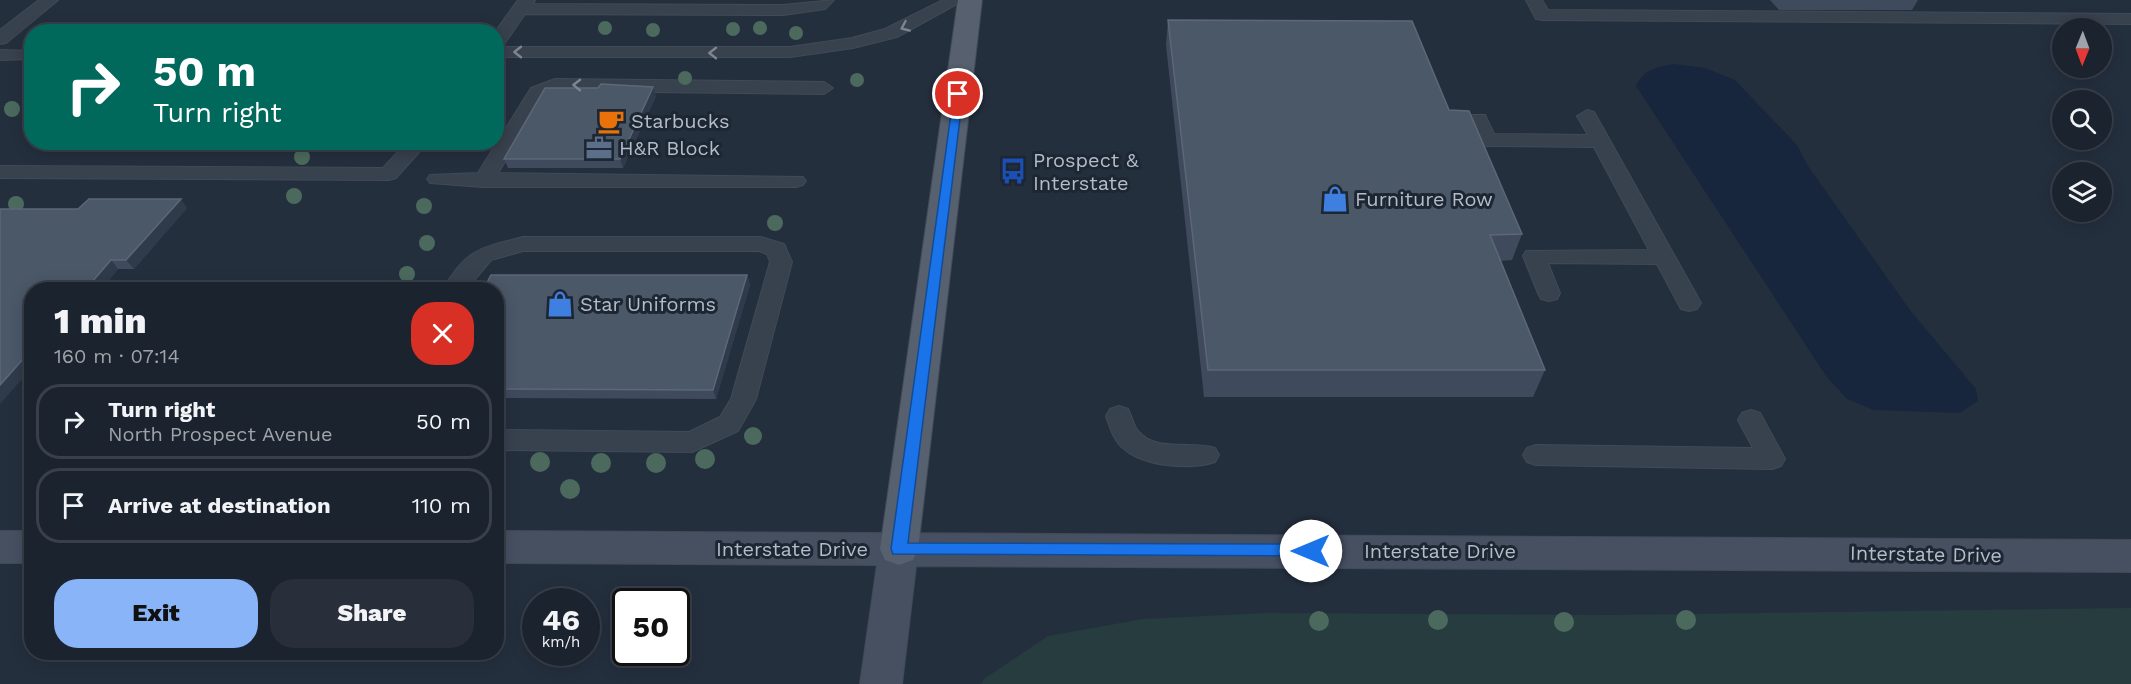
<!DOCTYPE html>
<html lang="en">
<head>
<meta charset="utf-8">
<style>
  body { margin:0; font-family:"Work Sans",sans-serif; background:#282f3a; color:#f1f3f6; height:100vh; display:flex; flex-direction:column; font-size:22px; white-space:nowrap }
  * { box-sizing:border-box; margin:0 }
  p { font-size:20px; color:#a0a4aa }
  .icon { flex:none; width:33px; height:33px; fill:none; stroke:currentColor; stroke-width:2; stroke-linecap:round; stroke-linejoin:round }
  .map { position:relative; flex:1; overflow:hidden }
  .panel { position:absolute; left:24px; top:282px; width:480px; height:378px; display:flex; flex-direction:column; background:#1b232e; border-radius:24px; box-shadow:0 3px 15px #0003,0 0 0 2px #39404a }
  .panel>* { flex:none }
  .banner { position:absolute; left:24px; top:24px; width:480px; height:126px; border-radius:24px; box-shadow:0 3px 15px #0003,0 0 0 2px #39404a; background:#00695c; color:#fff; overflow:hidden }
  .needle { width:39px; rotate:181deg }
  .tools { position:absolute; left:2052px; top:18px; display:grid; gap:12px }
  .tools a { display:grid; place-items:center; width:60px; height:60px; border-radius:50%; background:#1b232e; box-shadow:0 3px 15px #0003,0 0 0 2px #39404a; font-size:30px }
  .speed { position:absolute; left:522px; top:588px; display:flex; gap:12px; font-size:30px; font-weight:700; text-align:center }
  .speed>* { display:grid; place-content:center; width:78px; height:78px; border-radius:50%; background:#1b232e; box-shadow:0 3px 15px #0003,0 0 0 2px #39404a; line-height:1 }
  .speed small { font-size:15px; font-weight:400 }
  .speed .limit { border:3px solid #111; border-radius:9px; background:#fff; color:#111 }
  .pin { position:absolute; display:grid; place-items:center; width:51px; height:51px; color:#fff; margin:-26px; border:3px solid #fff; border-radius:50%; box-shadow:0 2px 6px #0007 }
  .me { position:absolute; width:66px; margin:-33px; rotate:270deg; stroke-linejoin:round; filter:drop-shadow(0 0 4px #0008) }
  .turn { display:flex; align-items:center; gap:21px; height:126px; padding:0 30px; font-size:27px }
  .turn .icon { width:78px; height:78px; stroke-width:2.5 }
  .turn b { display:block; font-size:42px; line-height:51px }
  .round { display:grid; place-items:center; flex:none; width:63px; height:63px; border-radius:24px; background:#282f3a }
  .overview { display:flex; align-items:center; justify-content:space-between; height:102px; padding:0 30px }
  h1 { font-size:36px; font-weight:800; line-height:45px }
  .button { display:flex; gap:12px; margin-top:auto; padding:12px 30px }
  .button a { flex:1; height:69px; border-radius:24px; background:#8ab4f8; color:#111; font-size:24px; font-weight:800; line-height:69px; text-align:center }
  .button a+a { background:#282f3a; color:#f1f3f6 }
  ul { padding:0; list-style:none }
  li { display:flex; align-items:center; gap:18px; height:75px; margin:0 12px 9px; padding:0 18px; border:3px solid #39404a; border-radius:24px }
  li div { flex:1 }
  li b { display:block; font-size:22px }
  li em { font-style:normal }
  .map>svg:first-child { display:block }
</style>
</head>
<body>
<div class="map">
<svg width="2131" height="684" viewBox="0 0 2131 684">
  <rect width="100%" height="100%" fill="#242f3e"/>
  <path fill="#263c3f" d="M2131 608V684H981L984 679 1048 636 1143 619 1266 613 1612 615Z"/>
  <path fill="#17263c" d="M1674 64 1705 68 1735 80 1797 145 1808 166 1910 310 1976 389 1978 401 1960 413 1874 410 1847 399 1826 376 1636 86C1644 69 1657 67 1674 64Z"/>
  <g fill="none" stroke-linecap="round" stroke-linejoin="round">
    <g stroke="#414a57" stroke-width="2">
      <path id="lane" d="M39 0H58L6 43 0 44V30Z
        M518 0H535L533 4 783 5 834 0 825 9 783 15 525 14 502 47H790L852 38 885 29 943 0H964L897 37 853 48 790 57H496L495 32Z
        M1526 0H1542L1548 10 2131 14V24L1542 20 1536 19Z
        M0 50 32 51V59L0 60Z
        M555 79 824 82 833 88 824 94 558 91 545 96 498 173 803 177 806 181 803 185 796 187H483L430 183 427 179 430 175 478 173 531 88Z
        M1587 110 1594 112 1701 303 1697 309 1689 311 1681 309 1657 264 1548 263 1560 293 1557 299 1549 301 1541 299 1538 293 1523 256 1526 251 1649 250 1594 147 1487 146 1480 144 1468 119 1471 115H1485L1494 134 1588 135 1577 116Z
        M407 142H428L396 178 389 180 0 178V166L383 168Z
        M523 237H761L784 244 792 262 756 399 738 431 692 452 496 450V430L689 432 720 417 731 399 770 262 767 254 759 251H523L491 260 466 290H443C465 249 481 248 523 237Z
        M1119 406 1128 409C1132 416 1133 425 1138 431 1156 453 1191 440 1215 448L1219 455 1215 462C1190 470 1145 467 1124 449 1114 441 1110 428 1106 416L1110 409Z
        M1751 410 1760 413 1785 459 1781 466 1772 469 1536 465 1527 462 1523 455 1527 448 1536 445 1753 448 1738 420 1742 413Z"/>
    </g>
    <g stroke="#414a57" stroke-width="2">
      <path id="secondary" d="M0 531H32V563H0Z
        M496 531 2131 540V572L916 566 902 684H860L877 565 496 563Z"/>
    </g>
    <g stroke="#414a57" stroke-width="2">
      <path id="primary" d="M958 0H982L918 549 913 560 899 565 885 560 880 549Z"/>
    </g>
    <use href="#lane" fill="#38414e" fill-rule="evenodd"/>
    <use href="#secondary" fill="#465061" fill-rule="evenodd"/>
    <use href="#primary" fill="#56606e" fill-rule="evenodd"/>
  </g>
  <g fill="#4b6a5d">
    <circle cx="605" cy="28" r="7"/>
    <circle cx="760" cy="28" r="7"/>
    <circle cx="733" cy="29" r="7"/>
    <circle cx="653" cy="30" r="7"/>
    <circle cx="796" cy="33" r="7"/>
    <circle cx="685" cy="78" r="7"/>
    <circle cx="857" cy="80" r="7"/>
    <circle cx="12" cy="109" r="8"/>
    <circle cx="302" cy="157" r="8"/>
    <circle cx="294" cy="196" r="8"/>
    <circle cx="16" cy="204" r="8"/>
    <circle cx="424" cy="206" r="8"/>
    <circle cx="775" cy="223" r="8"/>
    <circle cx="427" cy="243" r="8"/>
    <circle cx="407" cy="274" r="8"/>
    <circle cx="753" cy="436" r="9"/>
    <circle cx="705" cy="459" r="10"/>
    <circle cx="540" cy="462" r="10"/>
    <circle cx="601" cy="463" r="10"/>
    <circle cx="656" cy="463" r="10"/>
    <circle cx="570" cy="489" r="10"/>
    <circle cx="1438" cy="620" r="10"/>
    <circle cx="1686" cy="620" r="10"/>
    <circle cx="1319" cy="621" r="10"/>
    <circle cx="1564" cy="622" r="10"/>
  </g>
  <path fill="#3f4b5c" d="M1770 0H1918L1912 10H1779Z
    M1168 20 1449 110 1522 234 1512 260 1500 261 1545 370 1533 397H1204L1166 45Z
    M656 96 623 168H508L504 159Z
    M187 208 134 269H118L101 290 78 209Z
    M747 275 750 285 716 399 496 398V290Z"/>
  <path fill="#2f3b4b" d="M653 87 656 96 623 168 620 159Z
    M181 199 187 208 134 269 126 260Z
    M111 260 118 269 101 290H85Z
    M747 275 750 285 716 399 713 390Z
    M32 349V368L0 404V385Z"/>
  <path fill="#4b5868" stroke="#5c6777" stroke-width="1.5" d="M1168 20 1412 21 1449 110 1469 111 1522 234 1490 235 1545 370H1208Z
    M601 84 653 87 620 159H504L545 88H598Z
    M89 199H181L126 260H111L85 290H32V349L0 385V209H78Z
    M491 275H747L713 390 496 389V290H483Z"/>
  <defs><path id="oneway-chevron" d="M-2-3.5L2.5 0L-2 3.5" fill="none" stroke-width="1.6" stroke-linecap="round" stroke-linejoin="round" transform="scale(1.5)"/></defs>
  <g stroke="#7c8592">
    <use href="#oneway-chevron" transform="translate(905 27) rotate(156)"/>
    <use href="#oneway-chevron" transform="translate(518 52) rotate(-180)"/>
    <use href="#oneway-chevron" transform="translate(713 53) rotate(-180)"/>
    <use href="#oneway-chevron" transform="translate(577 85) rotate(-179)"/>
  </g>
  <path fill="#1a73e8" stroke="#114b97" stroke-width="1.5" d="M954 92 963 94 908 543 1311 544 1317 546 1319 551 1317 556 893 554 891 549Z"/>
  <defs>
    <g id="cafe-bare" transform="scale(2.07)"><path d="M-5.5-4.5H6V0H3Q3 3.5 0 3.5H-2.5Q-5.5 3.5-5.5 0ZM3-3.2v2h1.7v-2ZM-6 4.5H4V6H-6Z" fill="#e8710a" stroke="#1d2633" stroke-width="2.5" paint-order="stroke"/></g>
    <g id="office-bare" transform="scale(2.07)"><path d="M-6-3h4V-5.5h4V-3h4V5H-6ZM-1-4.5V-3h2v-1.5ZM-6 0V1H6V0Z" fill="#5c6f8a" stroke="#1d2633" stroke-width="2.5" paint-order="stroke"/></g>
    <g id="bus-bare" transform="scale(2.07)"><path d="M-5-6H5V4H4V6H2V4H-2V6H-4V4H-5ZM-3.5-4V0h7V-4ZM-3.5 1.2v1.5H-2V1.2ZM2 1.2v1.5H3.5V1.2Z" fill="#1a4fb4" stroke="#1d2633" stroke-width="2.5" paint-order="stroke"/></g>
    <g id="shop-bare" transform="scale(2.07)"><path d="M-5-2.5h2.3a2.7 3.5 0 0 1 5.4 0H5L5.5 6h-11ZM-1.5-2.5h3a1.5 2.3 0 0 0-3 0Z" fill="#3f7fe0" stroke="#1d2633" stroke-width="2.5" paint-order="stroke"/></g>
  </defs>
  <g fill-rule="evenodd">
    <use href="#cafe-bare" x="611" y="121"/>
    <use href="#office-bare" x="599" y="148"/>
    <use href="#bus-bare" x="1013" y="171"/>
    <use href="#shop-bare" x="1335" y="199"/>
    <use href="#shop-bare" x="560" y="304"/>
  </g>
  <g text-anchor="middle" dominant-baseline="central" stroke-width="6" stroke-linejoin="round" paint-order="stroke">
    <g font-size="20" fill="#b4bcc9" stroke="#1d2633" text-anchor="start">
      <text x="631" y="121">Starbucks</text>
      <text x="619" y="148">H&amp;R Block</text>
      <text x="1033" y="160">Prospect &amp;<tspan x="1033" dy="23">Interstate</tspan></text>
      <text x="1355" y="199">Furniture Row</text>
      <text x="580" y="304">Star Uniforms</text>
    </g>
    <g font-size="20" fill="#b4bcc9" stroke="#1d2633">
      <text x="792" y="549">Interstate Drive</text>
      <text x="1440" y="551">Interstate Drive</text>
      <text transform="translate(1926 554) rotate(1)">Interstate Drive</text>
    </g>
  </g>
</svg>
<div class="tools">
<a><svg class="needle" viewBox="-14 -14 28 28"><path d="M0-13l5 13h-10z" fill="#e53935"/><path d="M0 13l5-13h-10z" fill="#a0a4aa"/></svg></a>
<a><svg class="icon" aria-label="search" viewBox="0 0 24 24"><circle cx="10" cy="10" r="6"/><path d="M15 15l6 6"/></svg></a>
<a><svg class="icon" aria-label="layers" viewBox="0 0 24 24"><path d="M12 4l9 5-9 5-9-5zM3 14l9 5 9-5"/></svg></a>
</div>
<div class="speed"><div>46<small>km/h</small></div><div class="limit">50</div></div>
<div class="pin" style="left:958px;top:94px;background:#d93025"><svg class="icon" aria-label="arrive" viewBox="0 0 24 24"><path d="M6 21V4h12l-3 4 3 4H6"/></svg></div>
<svg class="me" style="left:1311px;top:551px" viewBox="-20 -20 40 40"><circle r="19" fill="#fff"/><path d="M0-13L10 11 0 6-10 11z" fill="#1a73e8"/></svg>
<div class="banner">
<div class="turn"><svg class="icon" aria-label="right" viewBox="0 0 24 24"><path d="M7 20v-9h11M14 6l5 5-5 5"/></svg><div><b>50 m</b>Turn right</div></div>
</div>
<section class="panel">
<div class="overview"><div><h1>1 min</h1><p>160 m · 07:14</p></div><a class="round" style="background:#d93025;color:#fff"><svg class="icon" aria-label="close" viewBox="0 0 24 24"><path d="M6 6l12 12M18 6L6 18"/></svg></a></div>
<ul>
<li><svg class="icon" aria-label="right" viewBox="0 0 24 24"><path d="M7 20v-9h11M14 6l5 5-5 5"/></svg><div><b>Turn right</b><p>North Prospect Avenue</p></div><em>50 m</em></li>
<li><svg class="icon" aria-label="arrive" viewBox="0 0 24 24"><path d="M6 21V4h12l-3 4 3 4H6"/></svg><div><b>Arrive at destination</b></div><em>110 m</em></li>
</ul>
<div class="button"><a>Exit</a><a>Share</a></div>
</section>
</div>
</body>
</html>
